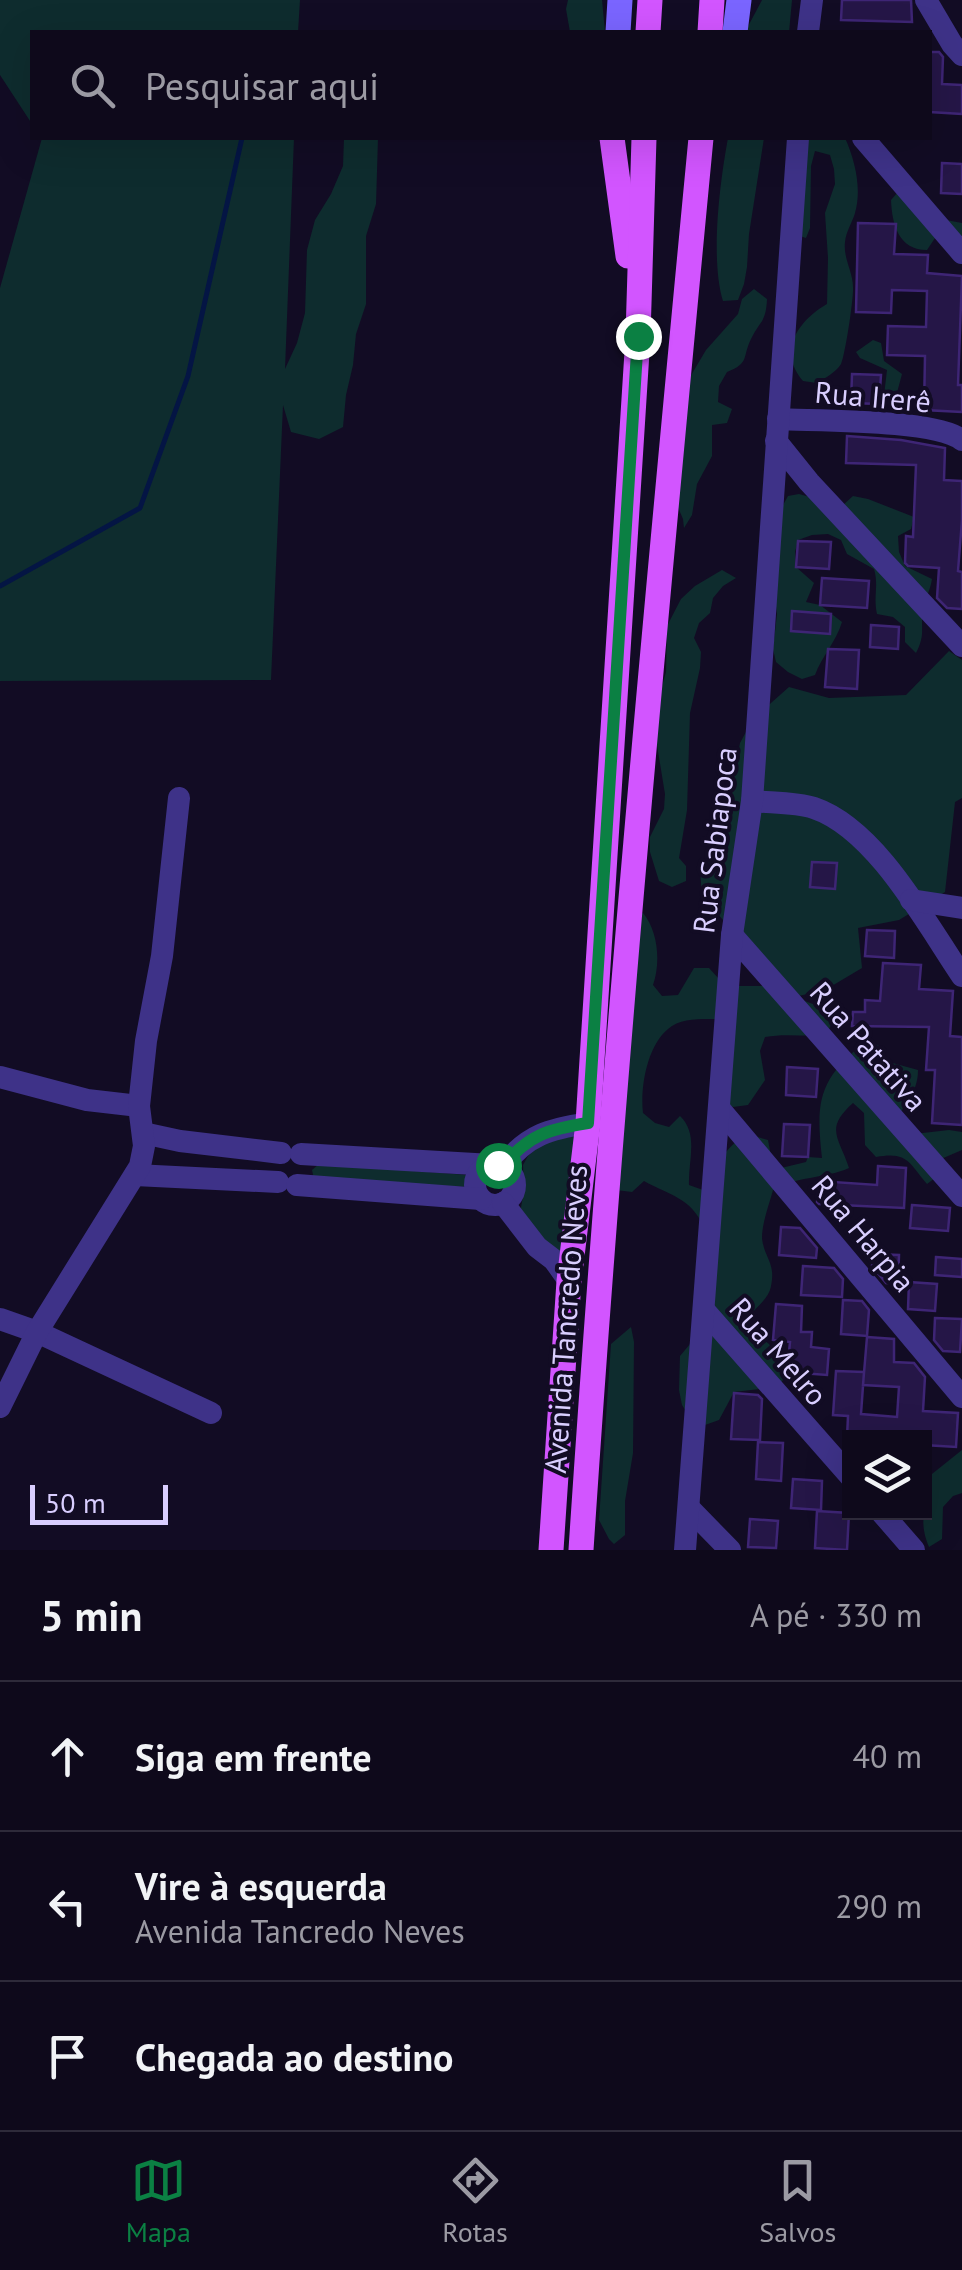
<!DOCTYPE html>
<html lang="pt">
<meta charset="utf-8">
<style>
body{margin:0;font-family:"PT Sans",sans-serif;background:#171224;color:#f1f3f6}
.controls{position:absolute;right:30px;bottom:30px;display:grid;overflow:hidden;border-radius:0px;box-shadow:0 10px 40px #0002}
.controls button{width:90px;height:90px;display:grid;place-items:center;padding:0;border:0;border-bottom:2px solid #2e2a3a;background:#0e091b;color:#f1f3f6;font:50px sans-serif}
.scale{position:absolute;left:30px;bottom:25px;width:138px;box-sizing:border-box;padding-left:10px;border:5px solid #d9ceff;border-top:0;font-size:28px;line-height:35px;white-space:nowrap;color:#d9ceff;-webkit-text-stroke:8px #120c24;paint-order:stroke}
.stop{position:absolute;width:30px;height:30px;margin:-22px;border:8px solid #0b8043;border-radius:50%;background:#fff}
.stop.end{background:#0b8043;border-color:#fff;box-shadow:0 2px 10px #0008}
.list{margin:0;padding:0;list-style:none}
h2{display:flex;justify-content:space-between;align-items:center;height:130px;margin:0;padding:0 40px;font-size:42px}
h2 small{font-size:32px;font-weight:400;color:#9b9aa3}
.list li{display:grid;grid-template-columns:65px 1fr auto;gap:30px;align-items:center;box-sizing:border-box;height:150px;padding:0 40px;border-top:2px solid #2e2a3a}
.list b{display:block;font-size:38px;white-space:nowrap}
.list p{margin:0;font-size:32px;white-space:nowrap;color:#9b9aa3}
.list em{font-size:32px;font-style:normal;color:#9b9aa3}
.icon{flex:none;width:55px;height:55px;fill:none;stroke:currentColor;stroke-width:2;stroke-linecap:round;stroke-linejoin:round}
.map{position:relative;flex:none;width:962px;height:1550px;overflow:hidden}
.search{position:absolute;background:#0e091b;box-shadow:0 10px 40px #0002;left:30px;right:30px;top:30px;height:110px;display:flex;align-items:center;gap:25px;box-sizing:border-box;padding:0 35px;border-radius:0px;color:#9b9aa3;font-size:38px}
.sheet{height:580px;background:#0e091b}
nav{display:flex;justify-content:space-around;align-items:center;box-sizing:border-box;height:140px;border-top:2px solid #2e2a3a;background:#0e091b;font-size:28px;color:#9b9aa3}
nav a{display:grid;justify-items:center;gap:5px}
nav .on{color:#0b8043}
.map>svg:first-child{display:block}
</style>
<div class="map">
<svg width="962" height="1550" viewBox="0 0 962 1550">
<rect width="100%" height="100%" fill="#120c24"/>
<g fill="#0e2c2e">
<polygon points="0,0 300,0 298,32 32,32 32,124 0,75"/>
<polygon points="568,0 602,0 605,32 570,32 566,9"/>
<polygon points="762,0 792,0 789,32 745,32"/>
<polygon points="42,138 294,138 285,369 297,343 305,313 307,250 315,220 331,194 343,166 344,138 378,138 376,204 366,236 366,304 356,334 353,365 346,395 343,427 319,439 291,432 283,405 271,680 0,681 0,288"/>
<path d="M728,138H764L749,234L747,267L744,284L738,300L723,301C710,259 720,181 728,138Z"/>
<path d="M810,138H845C855,160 862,189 855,213C852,223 846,231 845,242C843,258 853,272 853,287C854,297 845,356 841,364C836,372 825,378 817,383L803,381C777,351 798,321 827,304L828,258L825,213L835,184L834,169L830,155L815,151L811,166L810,228L806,238L800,236L807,140Z"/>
<path d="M898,192L946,220L962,223V241L935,238L927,250C899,250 892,225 891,200Z"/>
<path d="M754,289L767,299C766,323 760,320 751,339C742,357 750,363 727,372L719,386L718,402L732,409L727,423L712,425V456L697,484L692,515L684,528L683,519L677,505L690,377L706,350L738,314L742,299Z"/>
<polygon points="873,340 881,343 884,361 902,374 895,400 889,406 883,404 887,370 860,358 856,352"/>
<path d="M799,494L842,506L853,496L868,499L914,517L911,529L898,536L899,552L905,566L932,579C930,592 924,600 923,611C920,630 926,633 916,653L905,642V627L893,617L877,614C873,596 879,586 874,569L847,554L841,540L828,534L812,535L798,540L795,552L796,567L814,583L806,602L820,605L842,622C836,642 822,656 815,675L802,679L788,672L776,662L773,649L777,614L775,599L782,507L788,496Z"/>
<polygon points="722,570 736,578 723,586 713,598 710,613 699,623 694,638 701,652 700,668 690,713 687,810 679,858 686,866 686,881 672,887 659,881 650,852 650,837 664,809 665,794 655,733 657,704 666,672 667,626 681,599 695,586"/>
<polygon points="949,651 962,660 962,798 955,802 945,892 899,920 858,928 862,968 825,990 794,997 702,897 700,869 726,820 740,743 753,719 789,687 829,698 906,695"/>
<path d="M643,913C658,931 661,962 653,985L662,996L678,995L694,968H709L719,979L733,986H763L824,1008L833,1021L826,1035C805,1037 785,1033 765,1037L760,1051L765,1080L748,1105L733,1107L720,1099L715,1019C700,1019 680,1018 668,1029C647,1046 640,1088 643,1113L655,1123L669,1127L680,1116C699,1134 688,1161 689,1185L703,1190C714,1172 728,1137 752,1136C757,1136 763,1139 768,1140L771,1156L777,1169L806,1162L808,1157L822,1158C815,1098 820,1077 869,1039L882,1048L889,1062L918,1070C918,1095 903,1101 897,1123L905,1135L949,1130L962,1132V1150L941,1159L939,1175L927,1184C909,1163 908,1151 876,1157L865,1145L864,1113L853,1103C824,1129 839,1137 849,1168C824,1179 796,1176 773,1190C769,1205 762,1223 762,1238C764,1258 776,1262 771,1286C768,1303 749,1309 746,1326L769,1344L787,1374L778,1387L734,1392L719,1420L705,1425L691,1419L682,1405L679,1390L680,1356L690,1344L704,1227C690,1197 671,1196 644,1181L632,1192L616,1190L629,919Z"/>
<polygon points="577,1134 568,1257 557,1254 520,1213 524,1191 523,1165 528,1156 544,1142"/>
<polygon points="319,1164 468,1175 470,1183 468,1187 314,1179 312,1170"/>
<polygon points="631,1327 634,1342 633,1453 625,1501 625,1535 614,1544 609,1539 599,1520 611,1344"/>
<path d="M962,1450V1493L953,1496L943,1507L942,1539L929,1547C916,1516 929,1504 932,1474Z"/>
</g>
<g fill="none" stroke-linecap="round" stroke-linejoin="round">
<polyline stroke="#041544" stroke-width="5" points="0,586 140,508 188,376 242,138"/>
</g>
<g fill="#251647" stroke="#3e2575" stroke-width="2.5">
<polygon points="842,0 911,0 912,22 841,20"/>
<polygon points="930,52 939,52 943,57 942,84 962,85 962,114 930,112"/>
<polygon points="942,163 962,164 962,194 941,193"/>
<polygon points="858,223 896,224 894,254 928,255 927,273 962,276 958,385 962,385 962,412 924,410 925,356 887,355 888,326 926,327 927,291 892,290 891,313 856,312"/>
<polygon points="852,374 881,375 879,404 851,403"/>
<polygon points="847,436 901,440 945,448 944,480 962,481 962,520 958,571 962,572 962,609 947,608 937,598 939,568 908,566 905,563 906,536 913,537 916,465 846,463"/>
<polygon points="798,541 831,542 829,569 796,567"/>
<polygon points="822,578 869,581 867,608 820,605"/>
<polygon points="792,611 831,614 830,634 791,631"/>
<polygon points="871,625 899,627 898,649 870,647"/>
<polygon points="828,649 859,650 857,689 825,687"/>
<polygon points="812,862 837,863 835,889 810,887"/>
<polygon points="867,930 895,931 894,958 865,956"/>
<polygon points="883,963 921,965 919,989 953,991 950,1036 962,1037 962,1125 932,1123 935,1070 926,1070 929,1027 852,1026 853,1012 865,1012 865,1000 880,1001"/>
<polygon points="787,1067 818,1069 816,1097 786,1095"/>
<polygon points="784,1124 810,1125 808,1157 782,1156"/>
<polygon points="878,1166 906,1168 904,1208 819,1204 817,1202 819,1181 877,1185"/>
<polygon points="912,1205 950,1208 948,1231 910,1228"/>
<polygon points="781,1227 800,1228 817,1248 816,1258 779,1255"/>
<polygon points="873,1254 899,1255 898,1284 886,1283 872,1266"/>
<polygon points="936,1257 962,1259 962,1277 935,1275"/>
<polygon points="803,1266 834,1268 843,1279 842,1297 801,1295"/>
<polygon points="909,1282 937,1284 935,1311 908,1309"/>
<polygon points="843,1300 862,1301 869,1310 867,1336 841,1334"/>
<polygon points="776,1304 802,1306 801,1332 812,1332 811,1347 829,1349 827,1375 787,1372 790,1342 773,1340"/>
<polygon points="935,1318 962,1319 960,1352 943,1351 934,1340"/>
<polygon points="867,1337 894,1339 894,1362 914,1363 925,1377 923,1411 958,1413 956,1447 924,1445 924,1438 847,1438 848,1416 833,1415 836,1371 864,1372 861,1414 897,1417 899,1387 863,1385"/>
<polygon points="734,1393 758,1395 762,1399 760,1440 731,1439"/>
<polygon points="758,1442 783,1443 781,1481 756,1479"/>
<polygon points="793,1479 822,1481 821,1510 791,1508"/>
<polygon points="817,1511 849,1513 847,1550 815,1548"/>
<polygon points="750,1519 778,1521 776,1548 748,1547"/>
</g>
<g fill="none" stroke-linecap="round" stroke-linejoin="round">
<g stroke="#3e3288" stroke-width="22">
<polyline points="926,0 952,44 962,55"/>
<polyline points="808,32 812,0"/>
<polyline points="863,138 962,253"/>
<path d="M778,419C817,421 935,419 962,440"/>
<polyline points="776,441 809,482 962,646"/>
<path d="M752,801C771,803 796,802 814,808C876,829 926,923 962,976"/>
<polyline points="911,900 962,908"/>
<polyline points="732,935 962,1196"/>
<polyline points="0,1077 87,1100 139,1106"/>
<polyline points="719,1108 962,1397"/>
<polyline points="143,1133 180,1141 281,1153"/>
<polyline points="301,1154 492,1165"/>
<circle cx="495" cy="1185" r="20"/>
<path d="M503,1166C528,1134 550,1129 588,1123"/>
<polyline points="135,1175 278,1182"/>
<polyline points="297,1185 481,1199"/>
<polyline points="503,1203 537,1247 554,1260 569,1281"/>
<polyline points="704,1310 850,1476"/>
<polyline points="0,1319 37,1332 211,1413"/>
<polyline points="0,1407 37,1332 140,1166 144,1146 139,1106 146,1041 162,956 179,798"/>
<polyline points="689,1508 730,1550"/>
<polyline points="881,1512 914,1550"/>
<polyline points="685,1550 732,935 752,801 798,138"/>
</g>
<g stroke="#7a65ff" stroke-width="25">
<polyline points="618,32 620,0"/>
<polyline points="735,32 739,0"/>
</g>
<g stroke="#d255ff" stroke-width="25">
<polyline points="648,32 650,0"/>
<polyline points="710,32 712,0"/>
<polyline points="612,138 628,256"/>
<polyline points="551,1550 569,1281 588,1123 638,336 644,138"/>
<path d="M581,1550C612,1078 656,608 701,138"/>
</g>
</g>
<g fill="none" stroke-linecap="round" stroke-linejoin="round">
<path stroke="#0b8043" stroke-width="12" d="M498,1165L503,1166C529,1134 550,1129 588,1123L638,336"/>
</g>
<g text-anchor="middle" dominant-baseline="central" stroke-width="8" stroke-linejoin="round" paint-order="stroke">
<g font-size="30" fill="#d9ceff" stroke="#120c24">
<text transform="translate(873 396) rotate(5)">Rua Irerê</text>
<text transform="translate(714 840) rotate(-83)">Rua Sabiapoca</text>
<text transform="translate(869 1046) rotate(49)">Rua Patativa</text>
<text transform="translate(864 1233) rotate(50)">Rua Harpia</text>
<text transform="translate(565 1319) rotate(-86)">Avenida Tancredo Neves</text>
<text transform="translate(779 1351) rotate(49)">Rua Melro</text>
</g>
</g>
</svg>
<div class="controls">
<button><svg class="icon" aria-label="layers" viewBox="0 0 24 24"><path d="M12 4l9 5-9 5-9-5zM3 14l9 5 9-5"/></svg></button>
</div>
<div class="scale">50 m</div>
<div class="stop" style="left:498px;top:1165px"></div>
<div class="stop end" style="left:638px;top:336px"></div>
<div class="search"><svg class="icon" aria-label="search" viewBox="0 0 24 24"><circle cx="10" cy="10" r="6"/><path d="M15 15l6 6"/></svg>Pesquisar aqui</div>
</div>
<section class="sheet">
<h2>5 min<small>A pé · 330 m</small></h2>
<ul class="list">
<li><svg class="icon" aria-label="ahead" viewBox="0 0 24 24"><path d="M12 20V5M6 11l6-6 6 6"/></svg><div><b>Siga em frente</b></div><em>40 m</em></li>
<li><svg class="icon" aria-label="left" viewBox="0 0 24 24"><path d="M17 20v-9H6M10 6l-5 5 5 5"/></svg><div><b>Vire à esquerda</b><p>Avenida Tancredo Neves</p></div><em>290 m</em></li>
<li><svg class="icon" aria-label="arrive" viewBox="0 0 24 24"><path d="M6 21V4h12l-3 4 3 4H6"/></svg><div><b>Chegada ao destino</b></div></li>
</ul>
</section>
<nav>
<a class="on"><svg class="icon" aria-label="map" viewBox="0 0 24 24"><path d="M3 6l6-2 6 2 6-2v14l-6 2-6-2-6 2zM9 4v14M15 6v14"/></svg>Mapa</a>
<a><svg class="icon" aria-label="directions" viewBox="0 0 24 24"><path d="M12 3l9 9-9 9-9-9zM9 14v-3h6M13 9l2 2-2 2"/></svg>Rotas</a>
<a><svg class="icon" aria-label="saved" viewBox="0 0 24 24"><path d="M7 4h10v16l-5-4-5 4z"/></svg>Salvos</a>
</nav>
